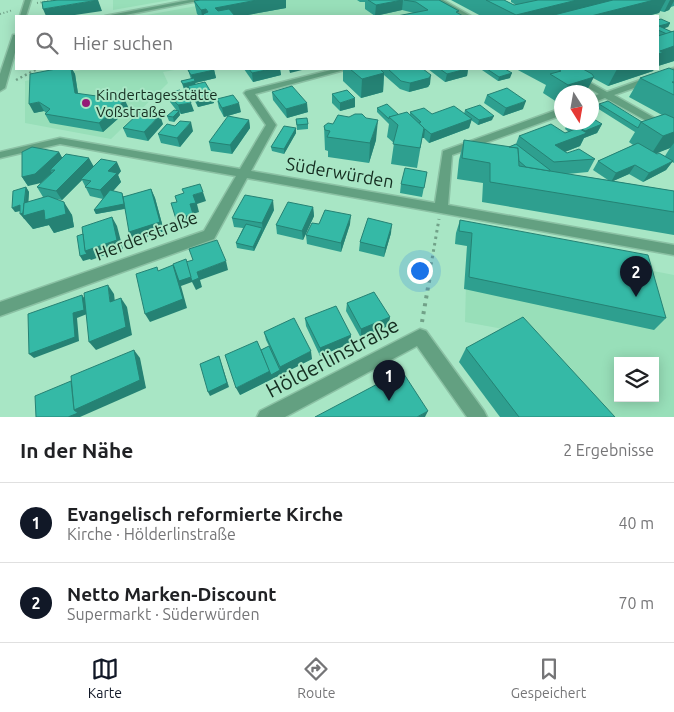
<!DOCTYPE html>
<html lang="de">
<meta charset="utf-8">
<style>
body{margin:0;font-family:Ubuntu,sans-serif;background:#f2f2f2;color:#202124}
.controls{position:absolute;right:15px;bottom:15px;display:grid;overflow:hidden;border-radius:0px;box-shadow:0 2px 12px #0003}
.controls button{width:45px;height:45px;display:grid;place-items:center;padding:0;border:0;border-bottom:1px solid #e0e0e0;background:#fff;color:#202124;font:25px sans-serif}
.compass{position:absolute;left:554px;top:85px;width:45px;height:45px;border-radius:50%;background:#fff;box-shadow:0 2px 12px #0003;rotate:169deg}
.you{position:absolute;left:419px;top:270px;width:18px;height:18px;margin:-12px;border:4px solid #fff;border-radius:50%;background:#1a73e8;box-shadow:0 0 0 8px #1a73e833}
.badge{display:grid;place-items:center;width:32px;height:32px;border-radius:50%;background:#111827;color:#fff;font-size:16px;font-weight:700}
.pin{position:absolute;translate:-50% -41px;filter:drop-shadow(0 1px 2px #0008)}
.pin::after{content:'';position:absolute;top:26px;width:18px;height:15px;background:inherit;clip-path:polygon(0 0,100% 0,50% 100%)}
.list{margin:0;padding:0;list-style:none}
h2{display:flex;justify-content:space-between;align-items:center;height:65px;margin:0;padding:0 20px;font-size:21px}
h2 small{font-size:16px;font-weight:400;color:#757577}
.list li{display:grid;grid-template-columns:32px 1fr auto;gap:15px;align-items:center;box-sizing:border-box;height:80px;padding:0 20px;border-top:1px solid #e0e0e0}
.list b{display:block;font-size:19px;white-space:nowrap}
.list p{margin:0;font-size:16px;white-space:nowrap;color:#757577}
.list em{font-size:16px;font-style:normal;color:#757577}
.icon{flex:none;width:28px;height:28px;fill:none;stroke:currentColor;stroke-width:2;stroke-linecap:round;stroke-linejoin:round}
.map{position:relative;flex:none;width:674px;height:417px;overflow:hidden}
.search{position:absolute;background:#fff;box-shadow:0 2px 12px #0003;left:15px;right:15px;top:15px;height:55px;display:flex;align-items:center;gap:12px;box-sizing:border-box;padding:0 18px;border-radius:0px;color:#757577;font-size:19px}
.sheet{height:225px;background:#fff}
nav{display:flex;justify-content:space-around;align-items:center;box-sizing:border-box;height:70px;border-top:1px solid #e0e0e0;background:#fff;font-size:14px;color:#757577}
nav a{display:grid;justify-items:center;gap:2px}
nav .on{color:#111827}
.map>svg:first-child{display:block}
</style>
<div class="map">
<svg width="674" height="417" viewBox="0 0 674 417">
<rect width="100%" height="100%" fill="#a8e6c5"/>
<g fill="#98dfb9" fill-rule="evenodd">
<polygon points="113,0 170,0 113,10"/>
<polygon points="230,0 421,0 448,16 141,16"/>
<polygon points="86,69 180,69 163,72 168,83 111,139 25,123 25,81"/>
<path d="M456,233L674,275V417H590L514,331L465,322L467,246L455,244ZM618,361H655V398H618Z"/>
</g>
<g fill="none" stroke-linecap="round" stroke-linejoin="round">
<defs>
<g id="minor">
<polygon points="25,0 31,0 26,16 20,16"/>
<polygon points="189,0 203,0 120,16 105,16"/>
<polygon points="435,0 443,0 471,16 462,16"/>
<polygon points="13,35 16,35 16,49 5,88 0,91 0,74"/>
<polygon points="674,68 674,74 614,95 674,129 674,136 605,98 592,103 592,97 599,94 556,69 566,69 607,92"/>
<polygon points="335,69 348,69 255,94 276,125 251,171 435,203 443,151 562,108 562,115 452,155 448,205 674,245 674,255 247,178 214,239 0,316 0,302 204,231 236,176 60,144 0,158 0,152 60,138 240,169 266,125 244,93 246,91"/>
<polygon points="420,329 426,331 484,411 487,417 467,417 417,346 285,417 257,417 260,411"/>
</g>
</defs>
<use href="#minor" stroke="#8bc1a4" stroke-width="3"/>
<g stroke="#71a188" stroke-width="2" stroke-dasharray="1 2.5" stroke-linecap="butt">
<polyline points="37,3 55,0"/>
<polyline points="0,14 13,10"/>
</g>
<polyline stroke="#71a188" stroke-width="2.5" stroke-dasharray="2 3" stroke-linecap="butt" points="16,80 37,69"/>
<polyline stroke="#71a188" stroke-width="3" stroke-dasharray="2.5 4" stroke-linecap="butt" points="430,271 439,219"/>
<polyline stroke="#71a188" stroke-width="4" stroke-dasharray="3 5" stroke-linecap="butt" points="422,322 431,270"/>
<use href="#minor" fill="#63a081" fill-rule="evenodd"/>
</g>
<g fill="#2e9f8f" fill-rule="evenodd">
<polygon points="200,0 286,0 286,8 242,16 199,16 197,14 194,1"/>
<polygon points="357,0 439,0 459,11 414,13 402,10 375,16 365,9 365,2 360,2"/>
<polygon points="451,0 504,0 514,5 516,5 511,2 511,0 674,0 674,6 671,7 669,10 664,12 660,11 659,13 647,16 481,16"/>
<polygon points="658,20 670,23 668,27 663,28 672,32 674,31 674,61 658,66 660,36 658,35"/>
<polygon points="56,69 72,69 75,74 78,93 129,109 103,132 50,123 45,114 46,113 44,111 34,113"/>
<polygon points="192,69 214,69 216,78 195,83 196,84 212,94 214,103 198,107 191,94 189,88 184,89 181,81 191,79 188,70"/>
<polygon points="244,69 280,69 281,75 253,82"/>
<polygon points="343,69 380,69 381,70 381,69 423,69 430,84 428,87 409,92 400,89 384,75 383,92 361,98 343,81"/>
<polygon points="428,69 468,69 467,76 445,82"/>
<polygon points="482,69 507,69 506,70 510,78 498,81 482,70"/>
<polygon points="516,69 654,69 653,71 608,86 593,78 586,92 562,92 562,104 560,104 543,93 546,85"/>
<path d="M674,70V163L672,162L666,170L643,182L629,174L613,181L674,191V235L482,202L483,183L457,179L459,160L464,140L509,147L516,144L519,136L565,133L569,132L565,129L568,122H592L602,124L597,133L584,138L580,146L565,152L567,153L595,159L588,172L567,174L608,180L593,170L598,161L633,145L629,142L635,132L597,108L599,104L642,122L662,115L629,97L640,78ZM670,148L665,156L656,154L659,152Z"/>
<polygon points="272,92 308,112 287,118 273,100"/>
<polygon points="167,93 194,111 181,114 179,112 180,115 174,122 169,121 167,116 177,111 170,102"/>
<polygon points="332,94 355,107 340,111 332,103"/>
<polygon points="487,95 523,109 503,116 484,103"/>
<polygon points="217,99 241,112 224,117 219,108"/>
<polygon points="377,108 399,115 410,115 410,112 432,114 464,114 465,110 492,120 478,125 471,120 469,128 429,143 424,138 422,138 417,168 391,164 394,143 387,137 389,124 377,112"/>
<polygon points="296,119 308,124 308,129 297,130"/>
<polygon points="249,120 250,128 232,154 211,151 209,142"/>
<polygon points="163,124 148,141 127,137 123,128"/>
<polygon points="324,126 376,140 369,163 328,157 328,151 325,150"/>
<polygon points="296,128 296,133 284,154 272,151 271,147"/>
<polygon points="193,131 180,147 161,143 158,134"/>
<polygon points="59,152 62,158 94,166 121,171 118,175 121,182 113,191 124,197 151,189 155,198 164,231 134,241 125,209 96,214 94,210 103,199 90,196 82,180 62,200 55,199 72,215 74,227 54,233 49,225 33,229 25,219 24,219 20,211 15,212 26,187 29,192 28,202 46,197 43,197 37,187 52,173 28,186 22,177"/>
<polygon points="427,172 422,197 400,193 401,184"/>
<polygon points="313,207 314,216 303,240 277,234 276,225"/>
<polygon points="274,210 254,251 237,248 236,243 243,228 234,227 232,218"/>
<polygon points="460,220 666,318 654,330 464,289 467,246 455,244 456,233"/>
<polygon points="319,224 350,224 341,252 307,244 306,235"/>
<polygon points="391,233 384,257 359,251 360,242"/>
<polygon points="347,303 390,317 388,326 361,338 346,311"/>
<polygon points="305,318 351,335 351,343 320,356 306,326"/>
<polygon points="264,332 312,359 240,395 261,350 269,346 266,340"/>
<polygon points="466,348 615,417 500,417 459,362"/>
</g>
<g fill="#258274">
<polygon points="98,0 102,11 68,16 46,16 43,9"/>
<polygon points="257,0 286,0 286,8 242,16 217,16 215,8"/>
<polygon points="403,0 402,10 375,16 376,5"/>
<polygon points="577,0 634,0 550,16 515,16 516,15"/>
<polygon points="654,0 666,0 659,13 647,16 591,16"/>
<polygon points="670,0 674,0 674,1 669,10 664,12"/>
<polygon points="206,9 208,16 203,14 203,16 202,16 201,10"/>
<polygon points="670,23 668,27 658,30 659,26"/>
<polygon points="674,46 674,61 658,66 658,54 660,51"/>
<polygon points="71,69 72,69 75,74 79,101 75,93"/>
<polygon points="271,69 280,69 281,75 253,82 252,73"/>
<polygon points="289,69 306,69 290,73"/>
<polygon points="466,69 468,69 467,76 445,82 447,74"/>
<polygon points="617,69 654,69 653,71 608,86"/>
<polygon points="214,70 216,78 195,83 196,86 184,89 183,84 193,82 191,75"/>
<polygon points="384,73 383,92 361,98 362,79"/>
<polygon points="512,73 510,78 498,81 499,77"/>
<polygon points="431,75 430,84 428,87 409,92 410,83"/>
<polygon points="594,77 586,92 565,92 568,85"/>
<polygon points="212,94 214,103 198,107 195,99"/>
<polygon points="355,98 355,107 340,111 340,103"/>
<polygon points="125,100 129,109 103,132 99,123"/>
<polygon points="526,101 523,109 503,116 506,108"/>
<polygon points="39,102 44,111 34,113 29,104"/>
<polygon points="191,103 194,111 181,114 178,105"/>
<polygon points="239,103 241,112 224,117 222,108"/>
<polygon points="307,103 308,112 287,118 286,109"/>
<polygon points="179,111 180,115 174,122 173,117"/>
<polygon points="160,115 163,124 148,141 144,132"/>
<polygon points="494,116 492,120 478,125 479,120"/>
<polygon points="472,119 469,128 429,143 431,134"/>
<polygon points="249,120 250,128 232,154 230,145"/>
<polygon points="378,120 376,140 369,163 370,143"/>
<polygon points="191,122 193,131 180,147 177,138"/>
<polygon points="602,124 597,133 584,138 580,146 549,158 555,145 583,134 585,131"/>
<polygon points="296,128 296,133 284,154 284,149"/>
<polygon points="425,129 424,138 422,138 417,168 422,139 421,131"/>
<polygon points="674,132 674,143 670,148 650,156 663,136"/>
<polygon points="59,152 64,161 50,170 52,173 41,183 28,186 22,177"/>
<polygon points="89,158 94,167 81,179 82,180 62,200 56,191"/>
<polygon points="673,161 666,170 643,182 649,173"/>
<polygon points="117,162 121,171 118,175 121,182 105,200 100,190 108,171"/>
<polygon points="635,165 629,174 611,182 616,173"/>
<polygon points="26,187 29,192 28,208 25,204"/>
<polygon points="151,189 155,198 164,231 134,241 129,232"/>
<polygon points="203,192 206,201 197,204 199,212 193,214 197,223 180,228 176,219 190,204 193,195"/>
<polygon points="122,193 128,208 96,214 94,210"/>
<polygon points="273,200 274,210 263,232 262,223"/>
<polygon points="64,202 72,215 74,227 54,233 49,225 33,229 20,214"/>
<polygon points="20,205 24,210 15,212 12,208"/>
<polygon points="313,207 314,216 303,240 302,231"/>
<polygon points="351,215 350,224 341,252 341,243"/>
<polygon points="112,217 117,226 123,249 91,260 90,259 83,261 80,256 85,251"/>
<polygon points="392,224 391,233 384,257 385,248"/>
<polygon points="262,228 263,232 254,251 253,247"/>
<polygon points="226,261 228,270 200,280 202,287 196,290 192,282 181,286 187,308 150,322 145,314 173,265 188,264 197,272"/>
<polygon points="108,285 114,294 116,311 110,302"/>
<polygon points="82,295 85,299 87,314 77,318 79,341 34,358 29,354 73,313"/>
<polygon points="121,298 127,307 132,335 96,350 89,342"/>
<polygon points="390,317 388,326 361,338 361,329"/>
<polygon points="351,335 351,343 320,356 320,348"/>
<polygon points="134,350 140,358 146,388 80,417 68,417 74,410"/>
<polygon points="311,351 312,359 240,395 236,388 270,371 280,370 280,367"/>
<polygon points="219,356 229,387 210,396 208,392"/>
<polygon points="428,411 425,417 417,417"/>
</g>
<g fill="#35b9a6" stroke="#258274">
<polygon points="58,0 98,0 43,9 42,2"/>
<polygon points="200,0 257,0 215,8 218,11 229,9 235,16 205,16 203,14 208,12 206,9 201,10 194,1"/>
<polygon points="368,0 402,0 376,5"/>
<polygon points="404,0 439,0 459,11 456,12 463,16 397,16 428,10 416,2"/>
<polygon points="486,0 504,0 514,5 538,0 577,0 516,15"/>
<polygon points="613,0 654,0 591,16 550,16"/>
<polygon points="661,19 670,23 659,26 672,32 667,34 658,30 658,20"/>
<polygon points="674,31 674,46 660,51 664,52 658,54 658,36"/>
<polygon points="669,68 674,70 674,82 672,82 674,83 674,95 640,78"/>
<polygon points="56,69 71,69 75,93 125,100 99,123 45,114 50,109 39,102 29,104 30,74"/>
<polygon points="194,69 214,69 214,70 191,75 188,70"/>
<polygon points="249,69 271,69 252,73"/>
<polygon points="350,69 380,69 384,73 362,79"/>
<polygon points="388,69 423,69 431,75 429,78 410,83 401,81"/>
<polygon points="440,69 466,69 447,74"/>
<polygon points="487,69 505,69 512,73 499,77"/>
<polygon points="557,69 583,69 592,74 594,77 568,85 550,74 561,71"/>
<polygon points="194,78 195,81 183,84 181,81"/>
<polygon points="205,82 212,94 195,99 188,86"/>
<polygon points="292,86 307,103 286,109 272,92"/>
<polygon points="507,88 526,101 506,108 487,95"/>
<polygon points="180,90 183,94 187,93 191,103 178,105 167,93"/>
<polygon points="347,90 355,98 340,103 332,94"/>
<polygon points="233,95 239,103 222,108 217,99"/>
<polygon points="608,101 642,122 641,122 638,128 599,104"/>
<polygon points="387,104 399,115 389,117 389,119 377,108"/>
<polygon points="480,105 494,116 479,120 465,110"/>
<polygon points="454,106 472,119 431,134 425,129 424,130 424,128 419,123 421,122 410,112 424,108 432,114"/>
<polygon points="174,110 179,111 173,117 167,116"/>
<polygon points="140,112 160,115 144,132 123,128"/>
<polygon points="407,112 424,128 420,148 393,144 398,125 389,117"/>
<polygon points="355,114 362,114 366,118 378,120 370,143 327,137 330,131 325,130 324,126 328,123 333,124 338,115 349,117"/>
<polygon points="665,114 674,118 674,132 663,136 641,122"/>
<polygon points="228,116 249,120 230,145 209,142"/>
<polygon points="307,118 308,124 297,125 296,119"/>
<polygon points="592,118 602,124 585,131 572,122 592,122"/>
<polygon points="180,121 191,122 177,138 158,134 167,124 175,126"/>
<polygon points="551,124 565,133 578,128 587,133 555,145 567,153 579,149 595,159 554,162 519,136"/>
<polygon points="284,126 296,128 284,149 271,147"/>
<polygon points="464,140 518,148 519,166 674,191 674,212 490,182 490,163 462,158"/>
<polygon points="638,143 657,154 659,153 673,161 649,173 635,165 616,173 598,161"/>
<polygon points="516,144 550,170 550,171 526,167 519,161 518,148 509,147"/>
<polygon points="32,147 59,152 35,174 22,177 22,152"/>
<polygon points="66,154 89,158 56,191 37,187 55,170 50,170"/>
<polygon points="101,159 117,162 108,171 117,173 100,190 85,187 91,181 81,179"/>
<polygon points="405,168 427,172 424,188 401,184"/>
<polygon points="200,184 203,192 193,195 196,203 190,204 193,214 176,219 171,203 177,202 175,196 184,193 182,189"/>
<polygon points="26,187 23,213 20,214 20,205 12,208 13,191"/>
<polygon points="151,189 160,222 129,232 123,197"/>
<polygon points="110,190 122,193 124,204 94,210"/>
<polygon points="245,195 273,200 262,223 232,218"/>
<polygon points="48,196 64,202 66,214 45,220 44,210 23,216 24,203"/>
<polygon points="288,202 313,207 302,231 276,225"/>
<polygon points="325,210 351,215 341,243 306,235 312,223 319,224"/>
<polygon points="112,217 117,240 85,251 82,227"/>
<polygon points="368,218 392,224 385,248 360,242"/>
<polygon points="460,220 648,255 666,318 469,277 472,233 459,231"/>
<polygon points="246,224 262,228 253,247 236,243"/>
<polygon points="83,234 85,251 87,254 80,256 77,236"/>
<polygon points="217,240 226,261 197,272 199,278 192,281 186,262 193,260 189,249"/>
<polygon points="186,259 191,277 179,281 173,264"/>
<polygon points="173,265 183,299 145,314 136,274 157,267 158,271"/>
<polygon points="108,285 110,302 121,298 126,327 89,342 84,293"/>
<polygon points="374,292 390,317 361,329 347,303"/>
<polygon points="82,295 84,310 73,313 75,337 29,354 28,314"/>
<polygon points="336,306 351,335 320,348 305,318"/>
<polygon points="523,317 615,417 519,417 466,348"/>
<polygon points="294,318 311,351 280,367 264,332"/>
<polygon points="257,341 270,371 236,388 225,355"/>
<polygon points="269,346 280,370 271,375 261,350"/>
<polygon points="134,350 140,380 74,410 71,376"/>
<polygon points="219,356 227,383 208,392 200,364"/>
<polygon points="402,371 428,411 417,417 315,417"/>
<polygon points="71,381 74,410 78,413 68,417 36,417 35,396"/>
</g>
<circle fill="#951b76" stroke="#a8e6c5" stroke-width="2" cx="86" cy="103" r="5"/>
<g text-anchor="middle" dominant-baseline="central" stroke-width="4" stroke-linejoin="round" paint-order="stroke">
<g font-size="15" fill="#152e21" stroke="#a8e6c5" text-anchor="start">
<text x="96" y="94">Kindertagesstätte<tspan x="96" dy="17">Voßstraße</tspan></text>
</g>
<g font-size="18" fill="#152e21" stroke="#a8e6c5">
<text transform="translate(340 172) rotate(10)">Süderwürden</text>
<text transform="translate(146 235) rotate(-21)">Herderstraße</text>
</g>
<g font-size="21" fill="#152e21" stroke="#a8e6c5">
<text transform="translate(332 357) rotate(-28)">Hölderlinstraße</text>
</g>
</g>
</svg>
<div class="controls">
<button><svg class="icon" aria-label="layers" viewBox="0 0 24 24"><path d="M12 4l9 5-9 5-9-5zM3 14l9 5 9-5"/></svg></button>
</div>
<svg class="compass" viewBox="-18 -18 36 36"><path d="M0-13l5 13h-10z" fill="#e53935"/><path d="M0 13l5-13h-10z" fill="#757577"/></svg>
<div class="you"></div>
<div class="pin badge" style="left:389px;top:401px">1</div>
<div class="pin badge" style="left:636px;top:297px">2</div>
<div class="search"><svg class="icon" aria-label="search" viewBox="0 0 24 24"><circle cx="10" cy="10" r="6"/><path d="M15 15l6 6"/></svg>Hier suchen</div>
</div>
<section class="sheet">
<h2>In der Nähe<small>2 Ergebnisse</small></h2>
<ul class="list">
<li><span class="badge">1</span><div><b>Evangelisch reformierte Kirche</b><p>Kirche · Hölderlinstraße</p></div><em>40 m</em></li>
<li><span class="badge">2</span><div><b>Netto Marken-Discount</b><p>Supermarkt · Süderwürden</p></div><em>70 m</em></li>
</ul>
</section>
<nav>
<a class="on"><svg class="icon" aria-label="map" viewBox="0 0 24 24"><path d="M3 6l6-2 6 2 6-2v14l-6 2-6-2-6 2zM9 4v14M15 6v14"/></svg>Karte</a>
<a><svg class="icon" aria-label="directions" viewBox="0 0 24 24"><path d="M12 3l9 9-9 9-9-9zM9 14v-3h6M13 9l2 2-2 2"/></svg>Route</a>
<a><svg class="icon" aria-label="saved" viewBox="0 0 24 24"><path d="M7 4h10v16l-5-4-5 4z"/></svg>Gespeichert</a>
</nav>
